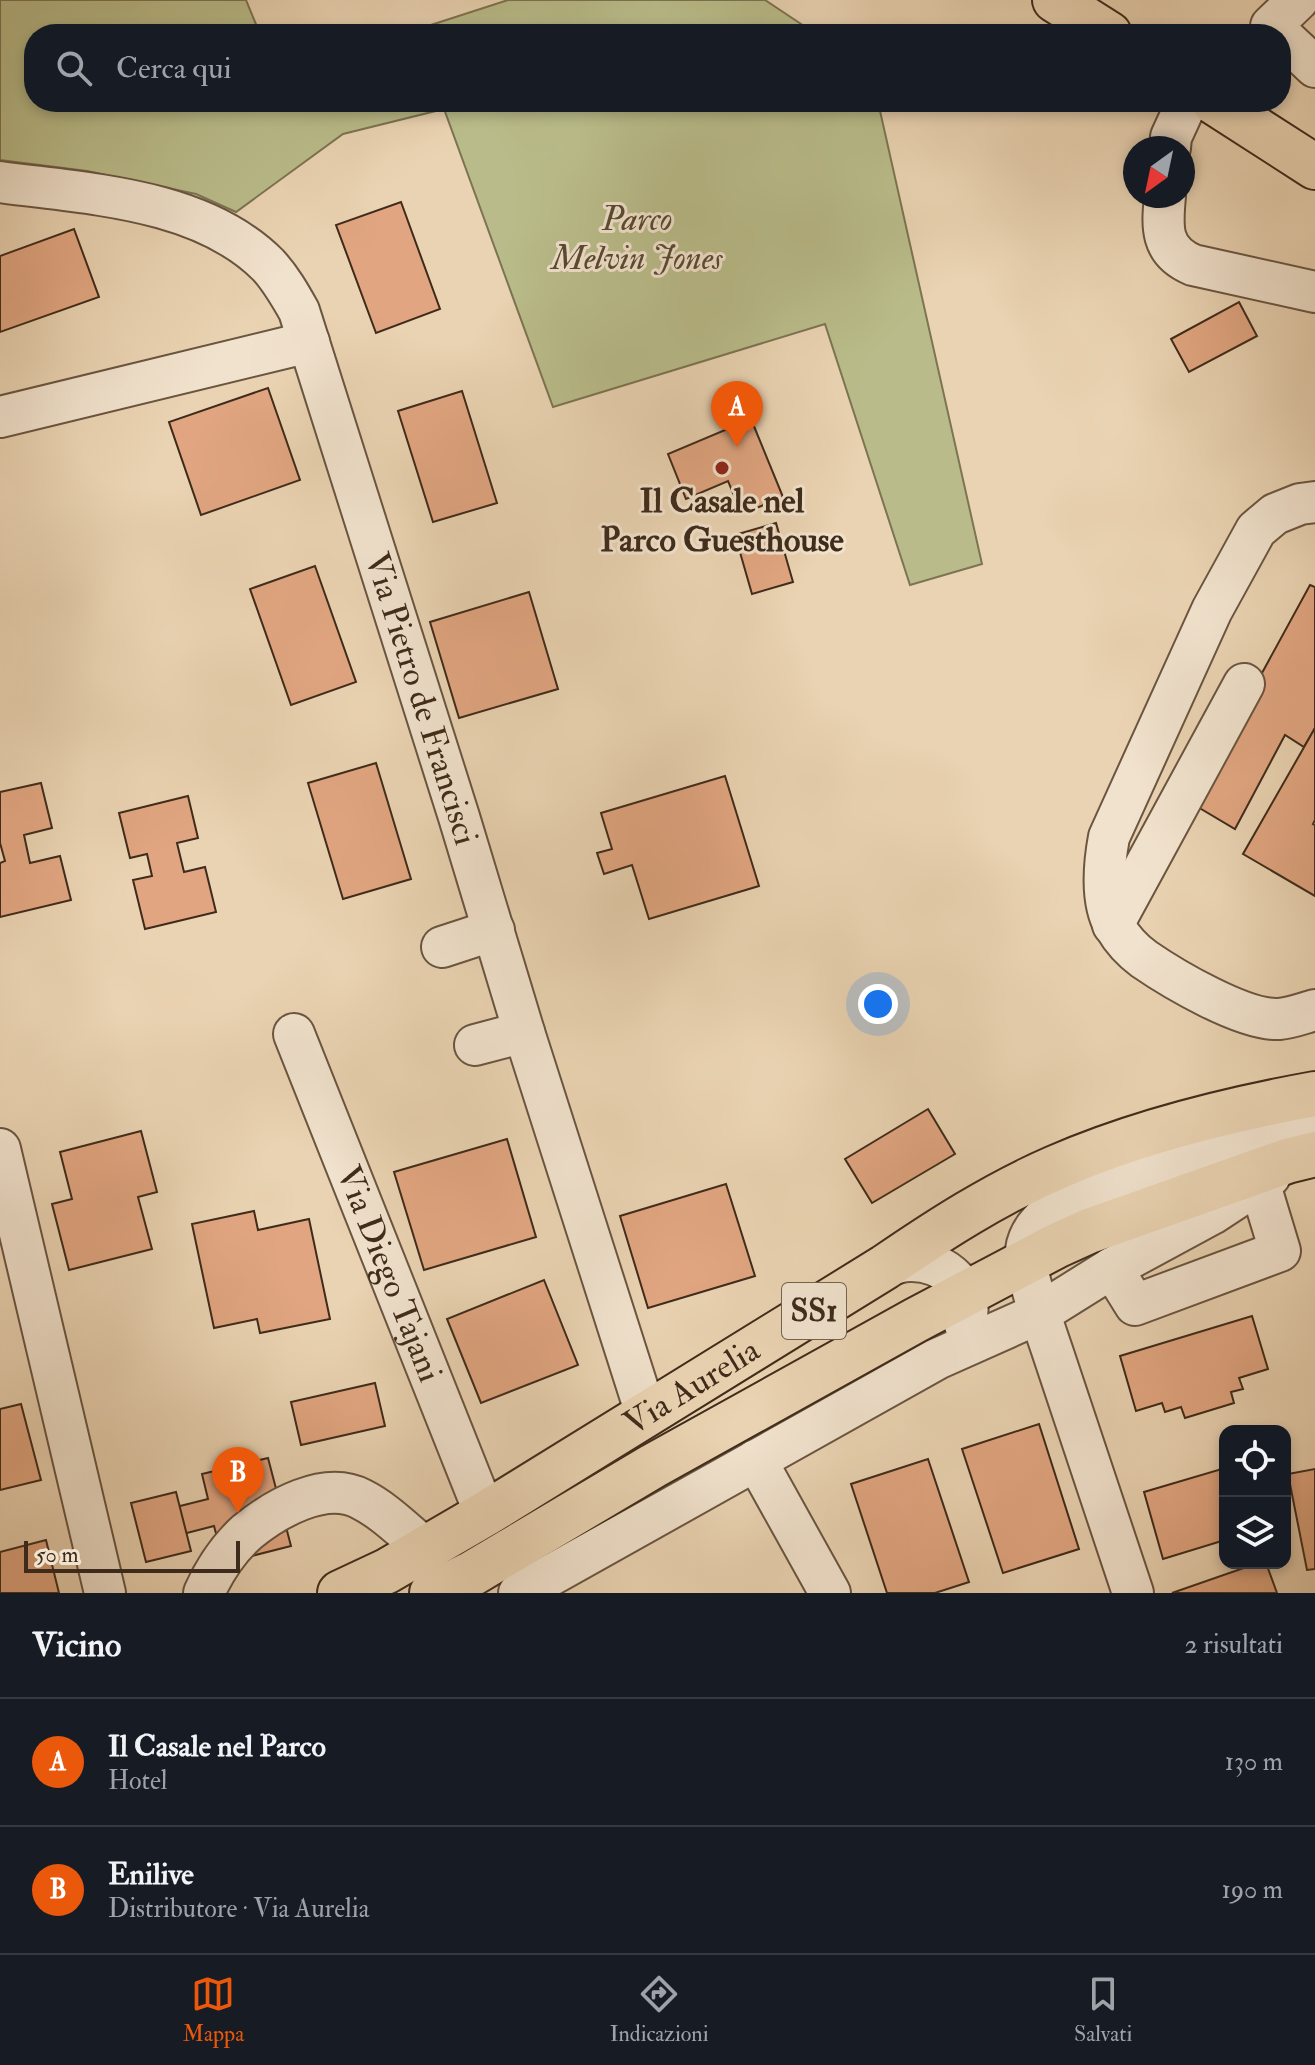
<!DOCTYPE html>
<html lang="it">
<meta charset="utf-8">
<style>
body{margin:0;font-family:"IM FELL Double Pica",serif;background:#20242c;color:#f1f3f6}
.controls{position:absolute;right:24px;bottom:24px;display:grid;overflow:hidden;border-radius:16px;box-shadow:0 4px 12px #0003}
.controls button{width:72px;height:72px;display:grid;place-items:center;padding:0;border:0;border-bottom:2px solid #363941;background:#171b24;color:#f1f3f6;font:40px sans-serif}
.compass{position:absolute;left:1123px;top:136px;width:72px;height:72px;border-radius:50%;background:#171b24;box-shadow:0 4px 12px #0003;rotate:213deg}
.scale{position:absolute;left:24px;bottom:20px;width:216px;box-sizing:border-box;padding-left:8px;border:4px solid #3f2b1b;border-top:0;font-size:22px;line-height:28px;white-space:nowrap;color:#3f2b1b;-webkit-text-stroke:6px #f1e2cd;paint-order:stroke}
.you{position:absolute;left:878px;top:1004px;width:28px;height:28px;margin:-20px;border:6px solid #fff;border-radius:50%;background:#1a73e8;box-shadow:0 0 0 12px #1a73e833}
.badge{display:grid;place-items:center;width:52px;height:52px;border-radius:50%;background:#ea580c;color:#fff;font-size:26px;font-weight:700}
.pin{position:absolute;translate:-50% -66px;filter:drop-shadow(0 2px 4px #0008)}
.pin::after{content:'';position:absolute;top:42px;width:28px;height:24px;background:inherit;clip-path:polygon(0 0,100% 0,50% 100%)}
.list{margin:0;padding:0;list-style:none}
h2{display:flex;justify-content:space-between;align-items:center;height:104px;margin:0;padding:0 32px;font-size:34px}
h2 small{font-size:26px;font-weight:400;color:#9ea1a6}
.list li{display:grid;grid-template-columns:52px 1fr auto;gap:24px;align-items:center;box-sizing:border-box;height:128px;padding:0 32px;border-top:2px solid #363941}
.list b{display:block;font-size:30px;white-space:nowrap}
.list p{margin:0;font-size:26px;white-space:nowrap;color:#9ea1a6}
.list em{font-size:26px;font-style:normal;color:#9ea1a6}
.icon{flex:none;width:44px;height:44px;fill:none;stroke:currentColor;stroke-width:2;stroke-linecap:round;stroke-linejoin:round}
.map{position:relative;flex:none;width:1315px;height:1593px;overflow:hidden}
.search{position:absolute;background:#171b24;box-shadow:0 4px 12px #0003;left:24px;right:24px;top:24px;height:88px;display:flex;align-items:center;gap:20px;box-sizing:border-box;padding:0 28px;border-radius:32px;color:#9ea1a6;font-size:30px}
.sheet{height:360px;background:#171b24}
nav{display:flex;justify-content:space-around;align-items:center;box-sizing:border-box;height:112px;border-top:2px solid #363941;background:#171b24;font-size:22px;color:#9ea1a6}
nav a{display:grid;justify-items:center;gap:4px}
nav .on{color:#ea580c}
.map>svg:first-child{display:block}
</style>
<div class="map">
<svg width="1315" height="1593" viewBox="0 0 1315 1593">
<rect width="100%" height="100%" fill="#ead3b2"/>
<filter id="stains"><feTurbulence type="fractalNoise" baseFrequency=".0025" numOctaves="4"/><feColorMatrix values="0 0 0 0 .2 0 0 0 0 .09 0 0 0 0 .02 0 0 0 .5 -.17"/></filter>
<radialGradient id="worn" r=".72"><stop offset=".6" stop-color="#630" stop-opacity="0"/><stop offset="1" stop-color="#630" stop-opacity=".3"/></radialGradient>
<g fill="#b9bc8a" stroke="#7c7452" stroke-width="2">
<polygon points="0,0 246,0 260,34 34,34 34,102 878,102 982,564 910,585 825,324 553,407 444,109 343,134 236,212 196,194 87,171 0,160"/>
<polygon points="508,0 765,0 816,34 403,34"/>
</g>
<g fill="#e1a681" stroke="#3f2b1b" stroke-width="2">
<polygon points="401,202 440,309 376,333 336,225"/>
<polygon points="74,229 99,297 0,332 0,256"/>
<polygon points="1239,302 1257,336 1189,372 1171,339"/>
<polygon points="268,388 300,480 201,515 169,422"/>
<polygon points="462,391 497,503 433,522 398,411"/>
<polygon points="751,419 783,497 742,514 728,481 686,499 668,454"/>
<polygon points="776,523 793,582 752,594 735,535"/>
<polygon points="315,566 356,682 291,705 250,589"/>
<polygon points="1310,585 1315,587 1315,728 1304,747 1285,735 1235,829 1191,803"/>
<polygon points="529,592 558,689 459,718 430,622"/>
<polygon points="1315,728 1315,820 1313,824 1315,825 1315,896 1243,854"/>
<polygon points="376,763 411,879 343,899 308,783"/>
<polygon points="725,776 759,886 649,919 632,865 604,874 597,853 612,849 601,813"/>
<polygon points="41,783 52,828 24,835 30,863 60,856 71,900 0,917 0,863 5,861 0,843 0,792"/>
<polygon points="188,796 198,838 177,843 184,872 205,867 216,912 145,929 133,880 152,876 147,854 130,858 119,813"/>
<polygon points="928,1109 955,1154 872,1203 845,1159"/>
<polygon points="141,1131 157,1192 138,1197 152,1249 69,1270 52,1204 72,1199 60,1152"/>
<polygon points="507,1139 536,1237 424,1270 394,1172"/>
<polygon points="726,1184 755,1276 648,1308 620,1216"/>
<polygon points="254,1211 258,1230 309,1219 330,1319 260,1333 257,1319 214,1328 192,1224"/>
<polygon points="544,1280 578,1365 481,1403 447,1319"/>
<polygon points="1252,1316 1268,1369 1239,1378 1243,1389 1231,1392 1234,1403 1185,1418 1181,1407 1165,1412 1162,1403 1136,1411 1120,1356"/>
<polygon points="375,1383 385,1426 301,1445 291,1402"/>
<polygon points="21,1404 41,1480 0,1490 0,1409"/>
<polygon points="1039,1424 1079,1549 1003,1573 962,1449"/>
<polygon points="268,1458 291,1546 224,1563 214,1526 179,1535 172,1508 208,1499 202,1474"/>
<polygon points="928,1459 969,1582 935,1593 887,1593 851,1484"/>
<polygon points="1225,1468 1225,1540 1163,1559 1144,1492"/>
<polygon points="1315,1469 1315,1569 1307,1570 1288,1474"/>
<polygon points="176,1492 191,1551 146,1562 131,1503"/>
<polygon points="46,1540 59,1593 0,1593 0,1552"/>
<polygon points="1258,1563 1266,1563 1277,1593 1172,1593"/>
</g>
<g fill="none" stroke-linecap="round" stroke-linejoin="round">
<defs>
<g id="minor">
<polyline points="1271,26 1298,0"/>
<polyline points="1281,35 1315,67"/>
<polyline points="1170,148 1171,137 1187,102"/>
<path id="s1" d="M0,182C88,194 201,198 268,265C281,279 290,295 299,311L459,817L524,1032L646,1414"/>
<path d="M1165,196C1162,227 1160,251 1193,265L1315,292"/>
<polyline points="0,417 309,342"/>
<path d="M1315,502L1300,504L1275,514L1256,530L1212,610L1109,837C1104,864 1100,902 1115,927C1122,939 1133,951 1144,959C1173,979 1244,1021 1279,1019C1291,1018 1304,1013 1315,1010"/>
<polyline points="1113,925 1244,684"/>
<polyline points="442,947 494,930"/>
<path id="s2" d="M294,1034L485,1514"/>
<polyline points="475,1045 524,1032"/>
<polyline points="0,1149 105,1593"/>
<path d="M885,1267C893,1264 901,1261 910,1261C945,1260 977,1289 965,1325"/>
<polyline points="1112,1268 1135,1305 1280,1251 1260,1185"/>
<polyline points="756,1460 830,1593"/>
<path d="M204,1593C214,1571 228,1549 247,1532C275,1509 325,1480 361,1499C385,1511 405,1532 426,1549"/>
<polyline points="519,1593 937,1359 1040,1313 1112,1268 1212,1214 1270,1176"/>
<path d="M1133,1593C1106,1512 1079,1431 1052,1350C1045,1329 1023,1269 1026,1250C1028,1234 1040,1219 1053,1211C1069,1199 1090,1194 1109,1186C1176,1160 1250,1144 1315,1111"/>
</g>
<g id="major">
<polyline points="1055,0 1109,34"/>
<polyline points="1214,102 1315,167"/>
<path id="s3" d="M340,1593L387,1571L485,1514L885,1267C939,1230 995,1194 1055,1168C1137,1132 1227,1110 1315,1094"/>
<polyline points="432,1593 473,1573 653,1466 916,1320 1056,1246 1089,1231 1287,1161 1315,1154"/>
</g>
</defs>
<use href="#minor" stroke="#6a5541" stroke-width="44"/>
<use href="#major" stroke="#3f2b1b" stroke-width="48"/>
<use href="#minor" stroke="#f1e2cd" stroke-width="40"/>
<use href="#major" stroke="#ead3b2" stroke-width="44"/>
</g>
<circle fill="#8f2418" stroke="#f1e2cd" stroke-width="3" cx="722" cy="468" r="8"/>
<g text-anchor="middle" dominant-baseline="central" stroke-width="6" stroke-linejoin="round" paint-order="stroke">
<rect fill="#f1e2cd" stroke="#746250" stroke-width="2" x="782" y="1283" width="64" height="56" rx="6"/>
<g font-size="32" font-weight="bold" fill="#3f2b1b">
<text x="814" y="1311">SS1</text>
</g>
<g font-size="34" font-style="italic" fill="#574831" stroke="#f1e2cd">
<text x="637" y="219">Parco<tspan x="637" dy="39">Melvin Jones</tspan></text>
</g>
<g font-size="34" font-weight="bold" fill="#3f2b1b" stroke="#f1e2cd">
<text x="722" y="501">Il Casale nel<tspan x="722" dy="39">Parco Guesthouse</tspan></text>
</g>
<g font-size="34" fill="#3f2b1b" stroke="#f1e2cd">
<text stroke="none"><textPath href="#s1" startOffset="748">Via Pietro de Francisci</textPath></text>
<text stroke="none"><textPath href="#s2" startOffset="258">Via Diego Tajani</textPath></text>
<text stroke="none"><textPath href="#s3" startOffset="408">Via Aurelia</textPath></text>
</g>
</g>
<rect width="100%" height="100%" filter="url(#stains)"/>
<rect width="100%" height="100%" fill="url(#worn)"/>
</svg>
<div class="controls">
<button><svg class="icon" aria-label="locate" viewBox="0 0 24 24"><circle cx="12" cy="12" r="6"/><path d="M12 2v4M12 18v4M2 12h4M18 12h4"/></svg></button>
<button><svg class="icon" aria-label="layers" viewBox="0 0 24 24"><path d="M12 4l9 5-9 5-9-5zM3 14l9 5 9-5"/></svg></button>
</div>
<svg class="compass" viewBox="-18 -18 36 36"><path d="M0-13l5 13h-10z" fill="#e53935"/><path d="M0 13l5-13h-10z" fill="#9ea1a6"/></svg>
<div class="scale">50 m</div>
<div class="you"></div>
<div class="pin badge" style="left:737px;top:447px">A</div>
<div class="pin badge" style="left:238px;top:1513px">B</div>
<div class="search"><svg class="icon" aria-label="search" viewBox="0 0 24 24"><circle cx="10" cy="10" r="6"/><path d="M15 15l6 6"/></svg>Cerca qui</div>
</div>
<section class="sheet">
<h2>Vicino<small>2 risultati</small></h2>
<ul class="list">
<li><span class="badge">A</span><div><b>Il Casale nel Parco</b><p>Hotel</p></div><em>130 m</em></li>
<li><span class="badge">B</span><div><b>Enilive</b><p>Distributore · Via Aurelia</p></div><em>190 m</em></li>
</ul>
</section>
<nav>
<a class="on"><svg class="icon" aria-label="map" viewBox="0 0 24 24"><path d="M3 6l6-2 6 2 6-2v14l-6 2-6-2-6 2zM9 4v14M15 6v14"/></svg>Mappa</a>
<a><svg class="icon" aria-label="directions" viewBox="0 0 24 24"><path d="M12 3l9 9-9 9-9-9zM9 14v-3h6M13 9l2 2-2 2"/></svg>Indicazioni</a>
<a><svg class="icon" aria-label="saved" viewBox="0 0 24 24"><path d="M7 4h10v16l-5-4-5 4z"/></svg>Salvati</a>
</nav>
